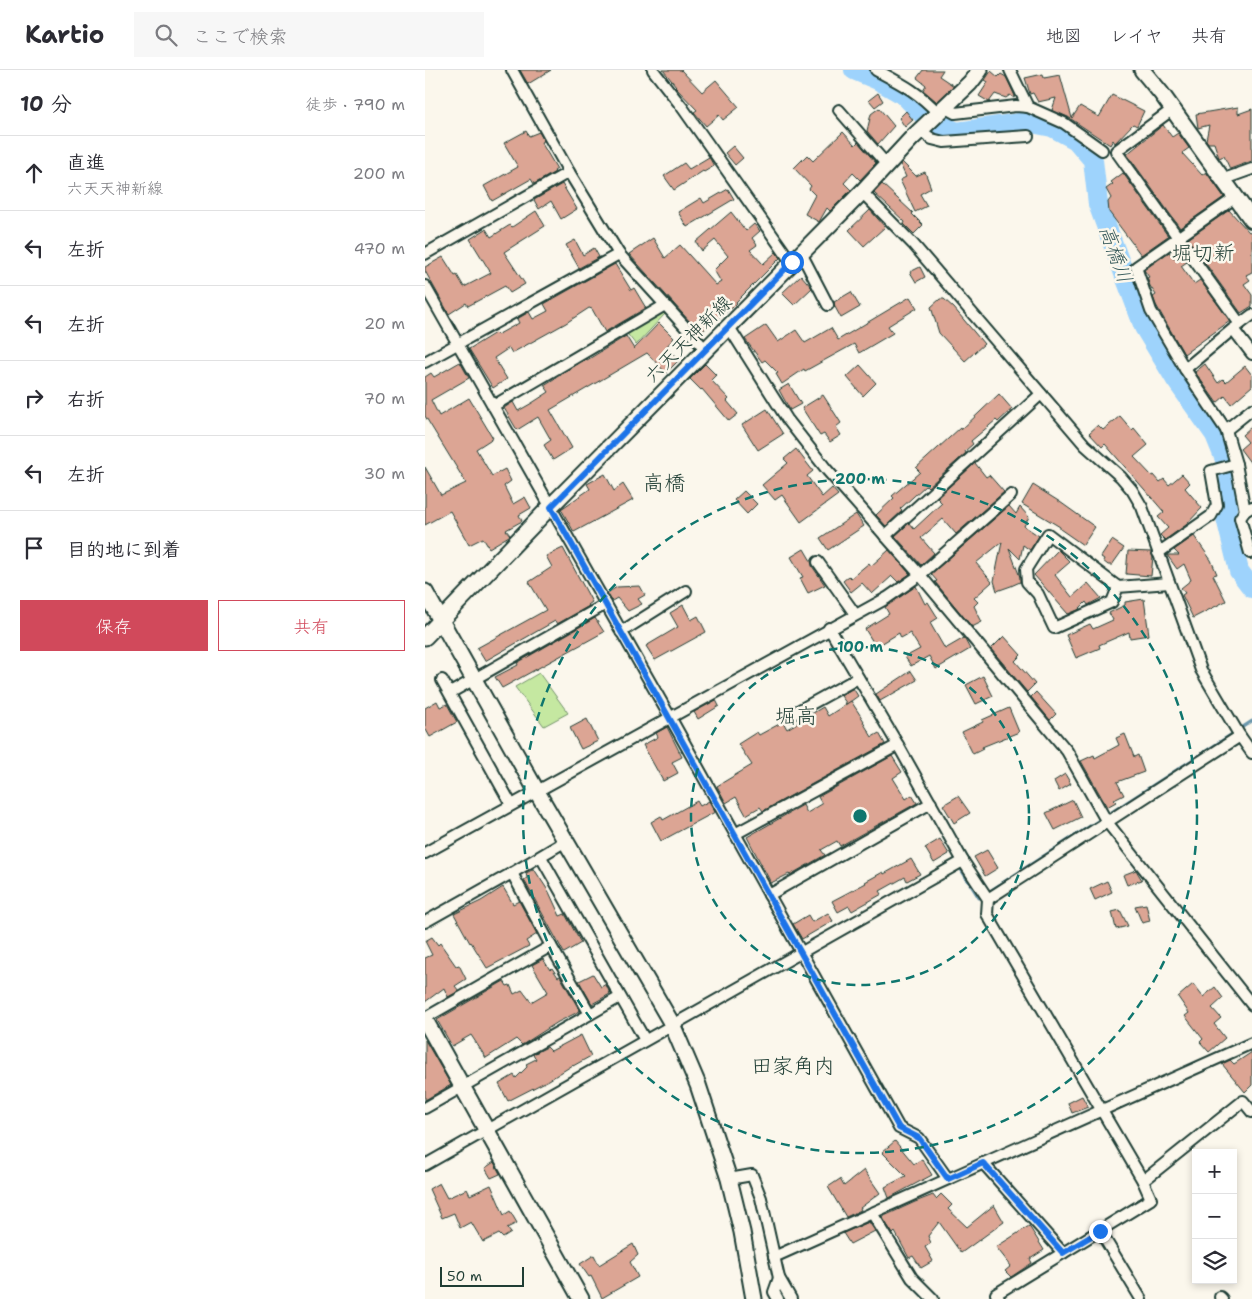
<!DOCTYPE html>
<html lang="ja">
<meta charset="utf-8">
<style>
body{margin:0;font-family:"Shantell Sans","Klee One",sans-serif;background:#f7f7f7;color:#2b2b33}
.controls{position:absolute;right:15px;bottom:15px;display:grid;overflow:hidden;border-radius:0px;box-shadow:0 2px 8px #0003}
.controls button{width:45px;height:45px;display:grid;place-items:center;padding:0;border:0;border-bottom:1px solid #e1e1e2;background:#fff;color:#2b2b33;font:25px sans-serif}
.scale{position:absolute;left:15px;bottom:12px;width:84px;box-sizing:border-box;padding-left:5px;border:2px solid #1f3d34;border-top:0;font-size:14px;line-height:18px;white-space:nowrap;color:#1f3d34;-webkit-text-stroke:4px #fbf7ec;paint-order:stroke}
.stop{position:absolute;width:15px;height:15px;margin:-11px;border:4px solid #1a73e8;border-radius:50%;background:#fff}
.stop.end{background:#1a73e8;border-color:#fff;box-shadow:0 1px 5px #0008}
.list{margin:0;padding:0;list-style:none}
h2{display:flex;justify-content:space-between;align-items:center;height:65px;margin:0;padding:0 20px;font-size:21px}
h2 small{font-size:16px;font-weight:400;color:#7c7c81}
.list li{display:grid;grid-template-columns:32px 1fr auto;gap:15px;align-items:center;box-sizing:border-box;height:75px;padding:0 20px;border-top:1px solid #e1e1e2}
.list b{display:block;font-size:19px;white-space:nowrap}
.list p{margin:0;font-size:16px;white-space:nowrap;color:#7c7c81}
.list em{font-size:16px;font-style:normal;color:#7c7c81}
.actions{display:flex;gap:10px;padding:15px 20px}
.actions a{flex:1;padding:11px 0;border:1px solid #d1495b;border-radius:0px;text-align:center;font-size:18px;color:#d1495b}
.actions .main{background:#d1495b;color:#fff}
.icon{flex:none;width:28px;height:28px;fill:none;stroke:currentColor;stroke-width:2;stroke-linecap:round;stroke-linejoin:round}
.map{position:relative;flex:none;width:827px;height:1229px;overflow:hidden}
header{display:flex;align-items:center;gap:30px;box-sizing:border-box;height:70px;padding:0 25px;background:#fff;border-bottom:1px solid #e1e1e2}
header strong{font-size:24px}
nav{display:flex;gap:28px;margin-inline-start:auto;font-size:18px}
.search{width:350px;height:45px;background:#f7f7f7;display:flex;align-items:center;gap:12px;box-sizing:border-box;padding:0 18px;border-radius:0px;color:#7c7c81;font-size:19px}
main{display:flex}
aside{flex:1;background:#fff}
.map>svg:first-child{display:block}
</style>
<header>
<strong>Kartio</strong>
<div class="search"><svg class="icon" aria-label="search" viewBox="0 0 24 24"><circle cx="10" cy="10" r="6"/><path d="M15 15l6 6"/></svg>ここで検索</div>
<nav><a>地図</a><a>レイヤ</a><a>共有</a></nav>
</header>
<main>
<aside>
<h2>10 分<small>徒歩 · 790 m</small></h2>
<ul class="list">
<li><svg class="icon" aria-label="ahead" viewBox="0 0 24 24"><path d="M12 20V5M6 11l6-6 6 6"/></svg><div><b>直進</b><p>六天天神新線</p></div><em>200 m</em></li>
<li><svg class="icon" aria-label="left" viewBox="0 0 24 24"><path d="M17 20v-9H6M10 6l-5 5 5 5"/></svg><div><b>左折</b></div><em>470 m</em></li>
<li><svg class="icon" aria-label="left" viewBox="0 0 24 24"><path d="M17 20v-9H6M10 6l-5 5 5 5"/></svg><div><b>左折</b></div><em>20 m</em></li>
<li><svg class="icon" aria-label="right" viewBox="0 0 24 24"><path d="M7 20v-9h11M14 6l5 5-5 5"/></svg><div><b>右折</b></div><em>70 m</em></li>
<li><svg class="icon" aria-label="left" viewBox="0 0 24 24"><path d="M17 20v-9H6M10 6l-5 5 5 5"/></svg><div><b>左折</b></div><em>30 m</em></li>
<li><svg class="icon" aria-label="arrive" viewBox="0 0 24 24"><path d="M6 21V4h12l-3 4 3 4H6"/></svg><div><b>目的地に到着</b></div></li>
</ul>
<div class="actions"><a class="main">保存</a><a>共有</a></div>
</aside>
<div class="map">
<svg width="827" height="1229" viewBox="0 0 827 1229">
<rect width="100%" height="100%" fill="#fbf7ec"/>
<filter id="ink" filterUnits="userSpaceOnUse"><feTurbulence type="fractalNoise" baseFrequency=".02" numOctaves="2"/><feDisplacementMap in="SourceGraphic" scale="10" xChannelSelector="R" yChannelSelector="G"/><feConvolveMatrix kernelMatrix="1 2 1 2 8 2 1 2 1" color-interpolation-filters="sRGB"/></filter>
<g filter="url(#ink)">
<g fill="#c5e8a1" stroke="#72926a">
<polygon points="237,239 240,244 211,275 200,261"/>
<polygon points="114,603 143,643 119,656 90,617"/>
</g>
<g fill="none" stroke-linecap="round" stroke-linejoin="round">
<polyline stroke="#6b97ac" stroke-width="3" points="535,798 554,828 827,651"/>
<polyline stroke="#9ed3fc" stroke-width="20" points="429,0 453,10 479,25 502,49 532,62 602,52 627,57 651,70 668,90 673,134 719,257 751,310 790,365 805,402 801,448 814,501 827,518"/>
</g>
<g fill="#dca594" stroke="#1f3d34">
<polygon points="95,0 126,0 103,14"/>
<polygon points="238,0 256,0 277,22 291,10 314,37 298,50 294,45 281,56 269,42 272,40 250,17 251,16"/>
<polygon points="498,0 518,0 514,6 529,16 512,32 498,20 501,15 492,8"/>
<polygon points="566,1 573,7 576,4 581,7 590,26 589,28 585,25 581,28 570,24 564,32 554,26 563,12 560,10"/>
<polygon points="618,4 619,8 635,5 647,48 655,36 674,47 687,25 719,41 712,56 708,54 690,73 688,70 685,75 643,47 627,40 631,28 613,32 608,23 605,24 600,8"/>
<polygon points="453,23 458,31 450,37 444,30"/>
<polygon points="813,37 813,44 827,39 827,91 805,99 799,86 794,88 789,73 783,73 781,70 784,55 773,58 771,44"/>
<polygon points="454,38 469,56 453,74 442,61 446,44"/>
<polygon points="481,41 488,50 480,57 474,48"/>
<polygon points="738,55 747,67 753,63 764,78 757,83 777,105 781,102 799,127 755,158 702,84"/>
<polygon points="101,61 104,66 114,62 119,71 116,72 132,99 129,101 130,102 109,114 106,109 67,131 59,116 93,97 79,73"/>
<polygon points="418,62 430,75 433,72 451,93 435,110 428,103 419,113 426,120 405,141 402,138 394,152 380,144 390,125 384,119 386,116 369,98 382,85 388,91"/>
<polygon points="308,76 318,88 310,95 300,83"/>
<polygon points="284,87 289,96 279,102 278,101 249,120 239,106 259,93 264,99"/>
<polygon points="477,92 491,106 500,102 506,118 495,124 502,136 490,142 475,110 481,107 475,94"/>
<polygon points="698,103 743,166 716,185 684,142 683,132 686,128 681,119 688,114 686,112"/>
<polygon points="137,114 152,139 136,149 126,131 114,139 109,130"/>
<polygon points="457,114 488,143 487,144 498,155 489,164 479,154 480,152 449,123"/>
<polygon points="303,119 309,129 262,157 253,142 276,128 279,133"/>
<polygon points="445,140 460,157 439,176 424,160"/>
<polygon points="804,140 824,162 827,161 827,202 821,205 825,210 819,214 827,225 827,236 816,243 763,169"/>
<polygon points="111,141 120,156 79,182 100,214 85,223 80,216 43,236 41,233 24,244 0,201 0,197 18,187 30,206 32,205 39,217 66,203 45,169 61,159 66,167 85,155 87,157"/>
<polygon points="306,142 321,161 329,154 335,161 327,168 332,175 325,180 338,194 351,182 355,188 311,232 312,233 304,241 303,240 275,263 204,184 228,168 240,188 255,175 291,215 296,212 289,200 303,186 290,170 277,181 271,172"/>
<polygon points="150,170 158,185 169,178 174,187 154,198 141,175"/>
<polygon points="744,182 749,188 756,183 762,192 756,196 769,214 775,210 805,251 759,284 731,235 728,227 731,225 725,216 722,208 724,207 719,200"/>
<polygon points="190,194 206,220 209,218 221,238 180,262 167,239 164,238 141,253 87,283 84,278 69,288 82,309 68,318 44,279 70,263 72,265 94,253 92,249 104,242 108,249 123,241 119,234"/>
<polygon points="495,197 500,207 491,212 485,202"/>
<polygon points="376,205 387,218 369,235 357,223"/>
<polygon points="426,222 435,237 416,248 410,237 409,232"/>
<polygon points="485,227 492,238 463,256 468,263 434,283 429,274 380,301 379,299 357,314 351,304 353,303 340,290 337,292 320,269 341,255 353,272 371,260 380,273 406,258 413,270"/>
<polygon points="515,229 519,229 529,238 559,274 540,291 514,263 506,237"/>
<polygon points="234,253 249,268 241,277 254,290 241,303 222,283 125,340 147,378 128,390 119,375 126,370 113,347 92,360 79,338 88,332 93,341 107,333 124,322 119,315 161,289 162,290 201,266 209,279"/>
<polygon points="35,292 44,308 6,330 14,346 44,328 68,368 51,379 67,406 80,399 86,411 79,416 88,434 100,427 106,438 94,445 97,451 81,460 85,465 84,466 64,478 58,468 44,475 25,441 0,455 0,397 16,425 41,413 0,346 0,307 6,303 9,307"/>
<polygon points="280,294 291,305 286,310 304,329 302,331 313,344 304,351 277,319 276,320 265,309"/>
<polygon points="780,294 793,313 798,309 801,312 820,296 827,305 827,316 806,334 800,326 792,333 770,302"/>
<polygon points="435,295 451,313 438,326 422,307"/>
<polygon points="364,314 376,334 365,340 354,320"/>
<polygon points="574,324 587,339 573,352 571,350 546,371 548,374 540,381 541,383 503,417 501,415 475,439 477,441 461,456 451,445 469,428 467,426 495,402 491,398 535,358 536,360"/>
<polygon points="398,325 416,353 411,357 416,365 405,372 399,364 395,366 377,338"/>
<polygon points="342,339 358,364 333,380 317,355"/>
<polygon points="695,346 707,360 709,358 723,375 709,387 727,406 729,405 735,412 739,409 744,415 757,404 765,413 760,418 777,438 761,455 740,470 735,465 743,458 733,447 739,442 680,374 677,377 664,363 673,355 678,360"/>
<polygon points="827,356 827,395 815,379 823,372 817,365"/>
<polygon points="371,379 388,401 382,406 397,427 407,418 413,425 376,452 357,425 350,430 337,415 363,393 359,389"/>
<polygon points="550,393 561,407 564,405 579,422 531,464 518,449 496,468 509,483 496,495 470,466 484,453 489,459 517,433 512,428"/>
<polygon points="180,404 189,421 198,414 208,430 149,462 136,439 165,419 162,414"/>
<polygon points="608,415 635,432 670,457 658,475 635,459 635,457 597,434"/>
<polygon points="319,421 332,434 322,444 309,430"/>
<polygon points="584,436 591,444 595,437 604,447 599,456 614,466 605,480 598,475 595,489 584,478 595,507 595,512 586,516 572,521 569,511 577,472 551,493 567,512 549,528 553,532 549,536 557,552 547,557 510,512 512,511 506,504"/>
<polygon points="431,444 439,456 403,480 395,468"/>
<polygon points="769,466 786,490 792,504 788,505 801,531 768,548 757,525 760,523 756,518 766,510 759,494 752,499 742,485 754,485 749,480"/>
<polygon points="687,470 699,478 687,495 683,495 678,491 679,489 676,487"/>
<polygon points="138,478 167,532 163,535 164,536 132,554 130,551 60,591 52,578 121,540 104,512 127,497 121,486"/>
<polygon points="379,479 386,491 387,496 400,515 383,523 375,508 378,507 366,487"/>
<polygon points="464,480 485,504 473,512 467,506 447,524 437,513 426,522 418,511 424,506 426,508 444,493 446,496"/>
<polygon points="633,480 645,492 630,505 647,527 663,513 676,528 663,535 661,532 653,540 643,544 609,505"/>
<polygon points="703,481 726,482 728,487 726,506 701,504"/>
<polygon points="215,516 220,525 213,529 217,534 203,541 192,528 187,531 182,523 192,517"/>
<polygon points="491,516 500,534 503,532 513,548 505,553 520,579 539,568 545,579 511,599 504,586 486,596 480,587 495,579 485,563 476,568 474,563 451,577 440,559 464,544 460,537"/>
<polygon points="719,529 724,565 705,568 704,562 674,575 675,578 651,588 641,565 665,554 668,559 688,550 684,543 700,535 700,532"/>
<polygon points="258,535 266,550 273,546 281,562 230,590 221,576 253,557 245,543"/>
<polygon points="170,548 179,562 77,618 70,607 93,595 92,593"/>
<polygon points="579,566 596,585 590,591 610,614 602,622 566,579"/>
<polygon points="486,601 492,610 455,631 451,624"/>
<polygon points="558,606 568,626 551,634 541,615"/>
<polygon points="428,618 433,626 422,634 416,626"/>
<polygon points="611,622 631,644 625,650 606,627"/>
<polygon points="291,630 294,636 273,649 269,642"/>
<polygon points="12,631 15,637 22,634 32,652 5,667 0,658 0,638"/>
<polygon points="426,631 439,651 438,652 447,667 454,663 460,674 338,741 335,737 321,745 311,727 301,733 292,716 327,695 313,674 332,662 334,665 358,652 362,659 398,637 403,646"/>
<polygon points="584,638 594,662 557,677 558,679 548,684 537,662 558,652 557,650"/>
<polygon points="162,649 173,671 156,679 145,658"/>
<polygon points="242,657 257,687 247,692 253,703 238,711 218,675 233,667 231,663"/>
<polygon points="700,664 709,687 713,685 719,702 692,712 699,725 689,730 691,732 682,737 656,691 669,685 670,688 694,675 691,668"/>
<polygon points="467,686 477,702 468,708 481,729 487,725 492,733 415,776 412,771 396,780 400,785 365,805 364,804 346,813 322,767 378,735 382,743 397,734 393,727"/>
<polygon points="640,704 646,714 634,721 629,711"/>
<polygon points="533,726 545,743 529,753 518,735"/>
<polygon points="648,730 656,747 630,760 621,743"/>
<polygon points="272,731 275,736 284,731 290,742 236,771 226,752 236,746 238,750"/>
<polygon points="515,769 524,784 509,793 500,778"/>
<polygon points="562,780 573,798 560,806 549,787"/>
<polygon points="486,789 495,804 482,811 480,807 455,821 457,824 427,841 424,836 413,842 407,831 441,813 440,812 458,802 459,804"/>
<polygon points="109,799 124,822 135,846 140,844 156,873 139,883 99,810 102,808 101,803"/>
<polygon points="711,800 717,810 702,815 698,805"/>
<polygon points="682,811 687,822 670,830 665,819"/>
<polygon points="78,817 88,834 94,831 112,864 101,871 104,876 62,898 46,872 45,873 29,844 56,831"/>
<polygon points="721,834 725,851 717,853 710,836"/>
<polygon points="695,840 703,856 691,859 687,842"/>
<polygon points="403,843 408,851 377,869 368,854 383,845 387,852"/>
<polygon points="7,867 13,875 15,873 31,896 34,895 41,909 30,916 34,921 23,927 19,918 0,932 0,888 7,885 0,871"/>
<polygon points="118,889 125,900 127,898 133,907 135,906 155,941 133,952 97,975 91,969 61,988 46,965 27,976 12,950 79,911 82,916 85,915 89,924 97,920 106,932 123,922 107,895"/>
<polygon points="168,904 176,917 181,914 185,924 167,934 154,911"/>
<polygon points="768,914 778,927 790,917 798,928 787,938 796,948 789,954 800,968 784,982 775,972 778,969 760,946 764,943 753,927"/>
<polygon points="156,965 166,986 148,996 148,995 124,1010 83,1031 74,1014 89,1005 91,1008 102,997 101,994 111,989 108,984 122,977 126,981"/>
<polygon points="0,970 26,1015 0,1030"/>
<polygon points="827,982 827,1015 820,1022 797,994 805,990 809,994"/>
<polygon points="657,1026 663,1037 647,1043 643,1033"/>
<polygon points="470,1071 489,1094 497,1089 507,1105 464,1128 460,1117 481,1106 457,1082"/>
<polygon points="69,1092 75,1104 66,1108 60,1098"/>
<polygon points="439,1100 455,1123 435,1138 436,1140 421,1147 403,1117 415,1109 419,1116"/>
<polygon points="14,1113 22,1128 42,1119 45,1125 66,1115 79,1145 85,1141 92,1153 82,1158 86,1163 78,1168 74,1164 58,1172 46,1152 35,1158 29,1143 17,1148 4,1119"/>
<polygon points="516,1124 527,1135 523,1139 542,1157 569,1135 579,1152 536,1183 514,1152 503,1166 506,1173 500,1177 508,1191 496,1198 488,1186 484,1188 470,1162 468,1164 457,1147 490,1132 508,1125 511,1129"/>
<polygon points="444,1152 450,1161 425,1174 418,1163"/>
<polygon points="604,1156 619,1180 605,1189 607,1193 586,1207 580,1201 586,1196 571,1177"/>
<polygon points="208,1174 213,1185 205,1192 213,1207 177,1228 166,1206 164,1207 155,1194 169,1185 174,1195"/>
</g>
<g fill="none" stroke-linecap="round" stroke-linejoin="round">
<defs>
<g id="street">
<polyline points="87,0 144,102 194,184 281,280"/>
<polyline points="228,0 257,37 367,193"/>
<path d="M451,0C477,14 492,21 513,43"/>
<polyline points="519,37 530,43 591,36 603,37 585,0"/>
<polyline points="603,37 639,53 677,80"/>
<polyline points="748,39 691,81 815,254"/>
<polyline points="414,40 462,95"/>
<polyline points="495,60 507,69 519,72 603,66"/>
<polyline points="799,109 827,99"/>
<polyline points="437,122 488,174 660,375 696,407 707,420 717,437 776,600 815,666 827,683"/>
<polyline points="811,127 711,197 726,241 760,299 801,360 827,339"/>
<polyline points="376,183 403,235"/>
<polyline points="0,184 144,102"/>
<polyline points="0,216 245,647 474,1058 494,1068 523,1109"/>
<polyline points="304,257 362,349 402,400 495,505 642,681 682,752 827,935"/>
<polyline points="811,257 827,245"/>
<polyline points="0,292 194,184"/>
<polyline points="760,299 808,259 827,284"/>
<polyline points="68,336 240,235"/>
<polyline points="801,360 811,394 820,441 827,437"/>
<polyline points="820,441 815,448 825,483"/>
<polyline points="460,466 616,324"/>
<polyline points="733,483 786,446 792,435 786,401 811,394"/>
<polyline points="393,492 430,544"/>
<polyline points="693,517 623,464 601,499 602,512 613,524 629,558 687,532 693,517 744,513"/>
<polyline points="404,558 473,675 538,791 563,829 562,844 718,1111"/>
<polyline points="196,562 261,521"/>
<polyline points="17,610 86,734"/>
<polyline points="25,623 181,534"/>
<polyline points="364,646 433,608"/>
<polyline points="310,764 473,675"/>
<polyline points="0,783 462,528 495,505 586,425"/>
<polyline points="116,787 220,970"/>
<polyline points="344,825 506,733"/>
<polyline points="563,829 815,666"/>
<polyline points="0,852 87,803 141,771"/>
<polyline points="126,876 165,944"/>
<polyline points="0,948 126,876 87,803"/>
<polyline points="0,1038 195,927"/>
<polyline points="558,1093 638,1183 571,1224 574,1229"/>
<polyline points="0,1095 538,791"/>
<polyline points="304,1109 327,1105 336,1128 354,1208 366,1229"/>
<polyline points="447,1143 487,1208 508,1229"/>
<polyline points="675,1161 716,1229"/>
<polyline points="638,1183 726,1129 718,1111 818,1031 827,1042"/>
<polyline points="349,1187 827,973"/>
<polyline points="795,1227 797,1229"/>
<polyline points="353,1229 349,1222 354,1208"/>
</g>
<g id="secondary">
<polyline points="717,0 736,23 827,150"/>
<polyline points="0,522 111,720 247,954 273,1015 304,1109 317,1162 329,1229"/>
<polyline points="0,567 125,437 437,122 487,68 545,13 555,0"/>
<polyline points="0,950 156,1229"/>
</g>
</defs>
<use href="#street" stroke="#1f3d34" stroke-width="14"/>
<use href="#secondary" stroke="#1f3d34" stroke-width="19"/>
<use href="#street" stroke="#fbf7ec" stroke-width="10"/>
<use href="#secondary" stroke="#fbf7ec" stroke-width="15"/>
</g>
</g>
<g fill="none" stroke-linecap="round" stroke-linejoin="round" filter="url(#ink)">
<polyline stroke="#1a73e8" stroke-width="6" points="367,192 126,437 474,1058 494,1068 523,1109 558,1093 638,1183 675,1161"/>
</g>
<g fill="none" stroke="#0f766e" stroke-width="2.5" stroke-dasharray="9 6">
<circle cx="435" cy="746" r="169"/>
<circle cx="435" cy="746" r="337"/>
</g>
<g text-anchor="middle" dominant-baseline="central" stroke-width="5" stroke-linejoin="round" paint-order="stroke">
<g font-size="19" fill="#1f3d34" stroke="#fbf7ec">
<text transform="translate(263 269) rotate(-45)">六天天神新線</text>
</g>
<g font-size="20" font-style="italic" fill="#385b5c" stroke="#fbf7ec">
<text transform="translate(691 184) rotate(70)">高橋川</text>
</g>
<g font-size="21" fill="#1f3d34" stroke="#fbf7ec">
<text x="778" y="183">堀切新</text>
<text x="239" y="413">高橋</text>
<text x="371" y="646">堀高</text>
<text x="368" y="996">田家角内</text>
</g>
</g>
<circle cx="435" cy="746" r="8" fill="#0f766e" stroke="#fbf7ec" stroke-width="2.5"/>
<g font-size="15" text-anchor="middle" font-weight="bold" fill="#0f766e" stroke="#fbf7ec" stroke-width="5" stroke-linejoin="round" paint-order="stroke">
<text x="435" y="414">200 m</text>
<text x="435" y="582">100 m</text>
</g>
</svg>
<div class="controls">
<button>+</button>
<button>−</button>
<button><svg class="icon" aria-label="layers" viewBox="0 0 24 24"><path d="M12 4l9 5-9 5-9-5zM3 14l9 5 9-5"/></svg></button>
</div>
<div class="scale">50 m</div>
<div class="stop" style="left:367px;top:192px"></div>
<div class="stop end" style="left:675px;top:1161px"></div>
</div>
</main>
